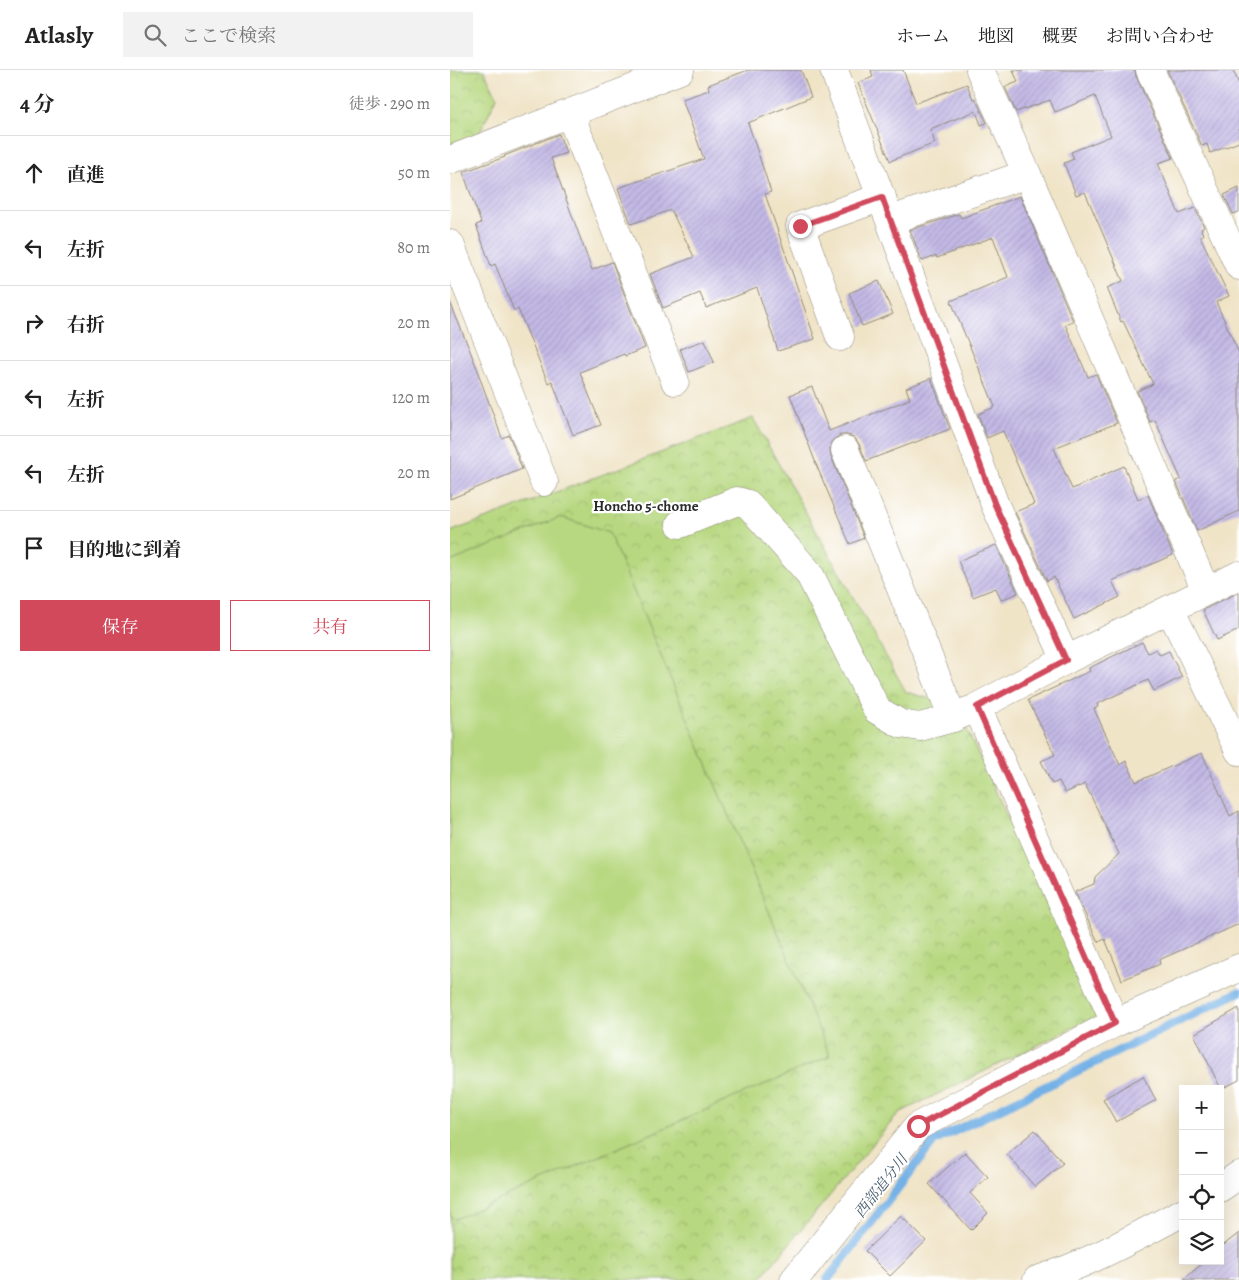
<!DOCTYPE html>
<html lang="ja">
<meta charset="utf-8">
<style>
body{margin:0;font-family:Alegreya,"Noto Serif JP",serif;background:#f2f2f2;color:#222}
.controls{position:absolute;right:15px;bottom:15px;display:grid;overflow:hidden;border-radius:0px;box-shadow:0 5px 20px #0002}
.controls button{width:45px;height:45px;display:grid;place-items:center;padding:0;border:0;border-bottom:1px solid #e0e0e0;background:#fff;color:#222;font:25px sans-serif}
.stop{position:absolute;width:15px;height:15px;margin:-11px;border:4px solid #d1495b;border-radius:50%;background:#fff}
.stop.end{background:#d1495b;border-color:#fff;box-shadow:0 1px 5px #0008}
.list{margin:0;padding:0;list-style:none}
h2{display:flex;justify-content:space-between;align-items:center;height:65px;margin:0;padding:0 20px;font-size:21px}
h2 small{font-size:16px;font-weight:400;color:#767676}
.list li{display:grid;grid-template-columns:32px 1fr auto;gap:15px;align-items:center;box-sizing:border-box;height:75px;padding:0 20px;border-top:1px solid #e0e0e0}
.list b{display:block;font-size:19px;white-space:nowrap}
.list em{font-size:16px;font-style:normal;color:#767676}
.actions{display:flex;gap:10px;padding:15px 20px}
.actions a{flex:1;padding:11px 0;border:1px solid #d1495b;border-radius:0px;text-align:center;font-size:18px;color:#d1495b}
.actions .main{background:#d1495b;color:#fff}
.icon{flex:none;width:28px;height:28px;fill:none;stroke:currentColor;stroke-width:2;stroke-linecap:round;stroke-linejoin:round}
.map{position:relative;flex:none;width:789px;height:1210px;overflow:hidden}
header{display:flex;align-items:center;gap:30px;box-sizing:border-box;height:70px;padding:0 25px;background:#fff;border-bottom:1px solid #e0e0e0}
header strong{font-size:24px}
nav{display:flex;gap:28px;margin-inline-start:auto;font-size:18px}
.search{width:350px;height:45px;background:#f2f2f2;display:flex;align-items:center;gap:12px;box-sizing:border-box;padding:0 18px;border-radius:0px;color:#767676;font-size:19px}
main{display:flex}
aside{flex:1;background:#fff}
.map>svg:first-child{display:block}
</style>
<header>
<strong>Atlasly</strong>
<div class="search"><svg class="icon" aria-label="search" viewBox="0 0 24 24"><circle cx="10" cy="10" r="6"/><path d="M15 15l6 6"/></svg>ここで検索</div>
<nav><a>ホーム</a><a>地図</a><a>概要</a><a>お問い合わせ</a></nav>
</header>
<main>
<aside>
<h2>4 分<small>徒歩 · 290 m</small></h2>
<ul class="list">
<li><svg class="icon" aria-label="ahead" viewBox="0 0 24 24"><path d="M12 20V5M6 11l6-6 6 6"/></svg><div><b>直進</b></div><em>50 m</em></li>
<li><svg class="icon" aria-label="left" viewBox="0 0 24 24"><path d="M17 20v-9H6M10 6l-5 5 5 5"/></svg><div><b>左折</b></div><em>80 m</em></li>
<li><svg class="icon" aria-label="right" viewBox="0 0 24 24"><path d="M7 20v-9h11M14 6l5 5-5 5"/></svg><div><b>右折</b></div><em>20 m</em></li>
<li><svg class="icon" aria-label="left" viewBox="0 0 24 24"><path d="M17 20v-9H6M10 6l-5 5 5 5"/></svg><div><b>左折</b></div><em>120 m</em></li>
<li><svg class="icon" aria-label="left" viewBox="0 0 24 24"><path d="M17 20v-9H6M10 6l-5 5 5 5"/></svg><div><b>左折</b></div><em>20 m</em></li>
<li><svg class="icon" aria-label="arrive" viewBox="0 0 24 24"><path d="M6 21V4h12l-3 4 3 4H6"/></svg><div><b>目的地に到着</b></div></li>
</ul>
<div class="actions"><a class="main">保存</a><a>共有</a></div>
</aside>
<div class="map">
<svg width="789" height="1210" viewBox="0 0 789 1210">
<defs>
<pattern id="park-crowns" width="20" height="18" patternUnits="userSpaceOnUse" patternTransform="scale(1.25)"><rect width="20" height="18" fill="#b7d880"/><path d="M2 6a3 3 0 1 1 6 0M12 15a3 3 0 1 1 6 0" fill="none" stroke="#9eba6f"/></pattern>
<pattern id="building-hatch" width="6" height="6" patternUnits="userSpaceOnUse" patternTransform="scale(1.25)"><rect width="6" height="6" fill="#c3b9e6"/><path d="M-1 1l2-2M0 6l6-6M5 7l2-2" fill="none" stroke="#a89fc5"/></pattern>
</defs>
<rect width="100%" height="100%" fill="#fff"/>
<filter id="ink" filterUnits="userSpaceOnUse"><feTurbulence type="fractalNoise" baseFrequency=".02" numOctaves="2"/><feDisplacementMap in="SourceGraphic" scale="10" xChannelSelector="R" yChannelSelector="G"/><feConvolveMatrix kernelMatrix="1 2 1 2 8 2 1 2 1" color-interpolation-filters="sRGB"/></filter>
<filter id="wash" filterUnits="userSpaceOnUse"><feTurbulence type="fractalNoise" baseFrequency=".0096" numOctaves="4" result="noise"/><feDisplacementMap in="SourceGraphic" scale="20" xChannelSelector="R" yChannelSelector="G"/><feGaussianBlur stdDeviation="1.12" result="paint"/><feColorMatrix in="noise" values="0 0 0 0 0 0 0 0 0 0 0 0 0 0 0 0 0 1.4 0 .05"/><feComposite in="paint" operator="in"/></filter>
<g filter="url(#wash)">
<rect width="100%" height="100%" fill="#f0e4c7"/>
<g fill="url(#park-crowns)" stroke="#718256">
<polygon points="0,0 34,0 47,27 28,66 0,76"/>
<polygon points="303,348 456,622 506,636 649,945 449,1043 309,1210 0,1210 0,462"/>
</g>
<polygon fill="#b7d880" stroke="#718256" points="111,447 159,463 380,986 5,1149 0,1146 0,492"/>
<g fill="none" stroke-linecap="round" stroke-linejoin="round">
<polyline stroke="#73b1e6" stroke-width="9" points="377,1210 484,1071 789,922"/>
</g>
<g id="blocks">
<g fill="url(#building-hatch)">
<polygon points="298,0 351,0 361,27 298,53 321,122 315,124 365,269 328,281 307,218 256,238 250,223 213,238 200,204 244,187 221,140 181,154 168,118 254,89 232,29 259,20 258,15"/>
<polygon points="421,0 453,0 466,33 517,14 523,29 525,28 537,53 531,55 526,41 480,59 485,73 440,91 408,13 423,7"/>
<polygon points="563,0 685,0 686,6 723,88 708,93 729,144 745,138 754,157 751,159 753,165 750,166 779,226 766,232 789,283 789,441 747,461 726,411 731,409 705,350 700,352 687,321 703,314 673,251 671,252 657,218 673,211 635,122 626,125 614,93 624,89 621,82 661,66 645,26 605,42 600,30 566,42 555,17 568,12"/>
<polygon points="717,0 783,0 789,14 789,72 760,83 757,74 752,76"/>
<polygon points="109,64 116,83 101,88 142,200 162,192 195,278 175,286 174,284 130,302 151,355 123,365 102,311 98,313 68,239 64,241 45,194 41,196 26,155 31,153 13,102 55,87 54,86"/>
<polygon points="789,118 789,142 783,144 774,125"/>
<polygon points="570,126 623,251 615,254 638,307 646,304 667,353 604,378 622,419 674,396 688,429 698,425 723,485 662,511 670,527 624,549 604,507 597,511 565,442 584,434 553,361 537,368 533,358 528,344 545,337 501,231 558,207 543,167 487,188 486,186 472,191 460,160 509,144 511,148"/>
<polygon points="429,211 443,244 412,256 399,223"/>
<polygon points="0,232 29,303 28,303 52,368 59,365 72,399 0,429"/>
<polygon points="255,270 264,292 239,302 230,279"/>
<polygon points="481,308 500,359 416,391 409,374 404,367 397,365 390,365 382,371 380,378 381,386 414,468 400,474 368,399 340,325 362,317 379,361 460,329 456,318"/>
<polygon points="546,475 568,523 551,530 546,518 523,527 508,491"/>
<polygon points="789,522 789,560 767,570 753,540"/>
<polygon points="692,572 698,583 706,579 710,585 719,581 732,607 704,621 698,610 647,634 648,637 644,639 670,695 676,691 686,712 752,683 780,746 789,741 789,854 709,890 710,894 672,910 655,869 648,872 625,822 644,814 645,807 669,784 635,714 615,723 609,711 602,714 591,691 605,685 578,630 640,601 639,598"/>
<polygon points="789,938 789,1010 771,1019 744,964"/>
<polygon points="693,1006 706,1030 666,1052 653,1029"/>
<polygon points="585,1060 613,1093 585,1117 557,1084"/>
<polygon points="515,1082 538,1107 520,1123 538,1143 521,1160 479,1114"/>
<polygon points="451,1146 476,1171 440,1206 415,1181"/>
<polygon points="789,1163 789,1210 733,1210 755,1191 770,1191 770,1178"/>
</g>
</g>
</g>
<g filter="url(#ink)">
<use href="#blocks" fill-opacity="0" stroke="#8e8879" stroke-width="1"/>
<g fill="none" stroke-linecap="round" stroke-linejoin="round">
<defs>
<g id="minor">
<polyline points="384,0 545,435 616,590"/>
<polyline points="530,0 577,104 756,521"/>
<polyline points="700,0 789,196"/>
<polyline points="120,44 225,311"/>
<polyline points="0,90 230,0"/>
<polyline points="441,150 577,104"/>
<polyline points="0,174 94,412"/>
<polyline points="390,267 350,156 432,127"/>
<polyline points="395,380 503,648 518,641"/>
<polyline points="230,454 287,431 298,434 359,503 427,640 451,654 470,657 503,648"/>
<polyline points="789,505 616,590 527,637 665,953 789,898"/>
<polyline points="720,539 789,681"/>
<polyline points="770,1118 789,1105"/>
<polyline points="344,1210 468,1056 665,953"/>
<path d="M587,1210C638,1194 686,1167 733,1142"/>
</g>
</defs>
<use href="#minor" stroke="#8e8879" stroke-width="29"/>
<use href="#minor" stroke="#fff" stroke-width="28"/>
</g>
</g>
<g fill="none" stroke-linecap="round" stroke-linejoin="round" filter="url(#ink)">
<polyline stroke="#d1495b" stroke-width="6" points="350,156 432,127 545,435 616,590 527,637 665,953 468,1056"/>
</g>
<g text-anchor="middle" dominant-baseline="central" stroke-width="4.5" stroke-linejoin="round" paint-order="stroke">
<g font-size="15" font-weight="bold" fill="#2b2b2b" stroke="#fff">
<text x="196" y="436">Honcho 5-chome</text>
</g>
<g font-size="15" font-style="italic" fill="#445a6c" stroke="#fff">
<text transform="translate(431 1116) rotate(-52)">西部追分川</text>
</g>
</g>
</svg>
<div class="controls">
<button>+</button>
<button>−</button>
<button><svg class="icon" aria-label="locate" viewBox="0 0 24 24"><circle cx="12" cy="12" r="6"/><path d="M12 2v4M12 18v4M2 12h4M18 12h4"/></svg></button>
<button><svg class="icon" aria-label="layers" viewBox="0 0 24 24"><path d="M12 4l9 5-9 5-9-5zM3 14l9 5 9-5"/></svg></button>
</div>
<div class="stop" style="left:468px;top:1056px"></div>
<div class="stop end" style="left:350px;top:156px"></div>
</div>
</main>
